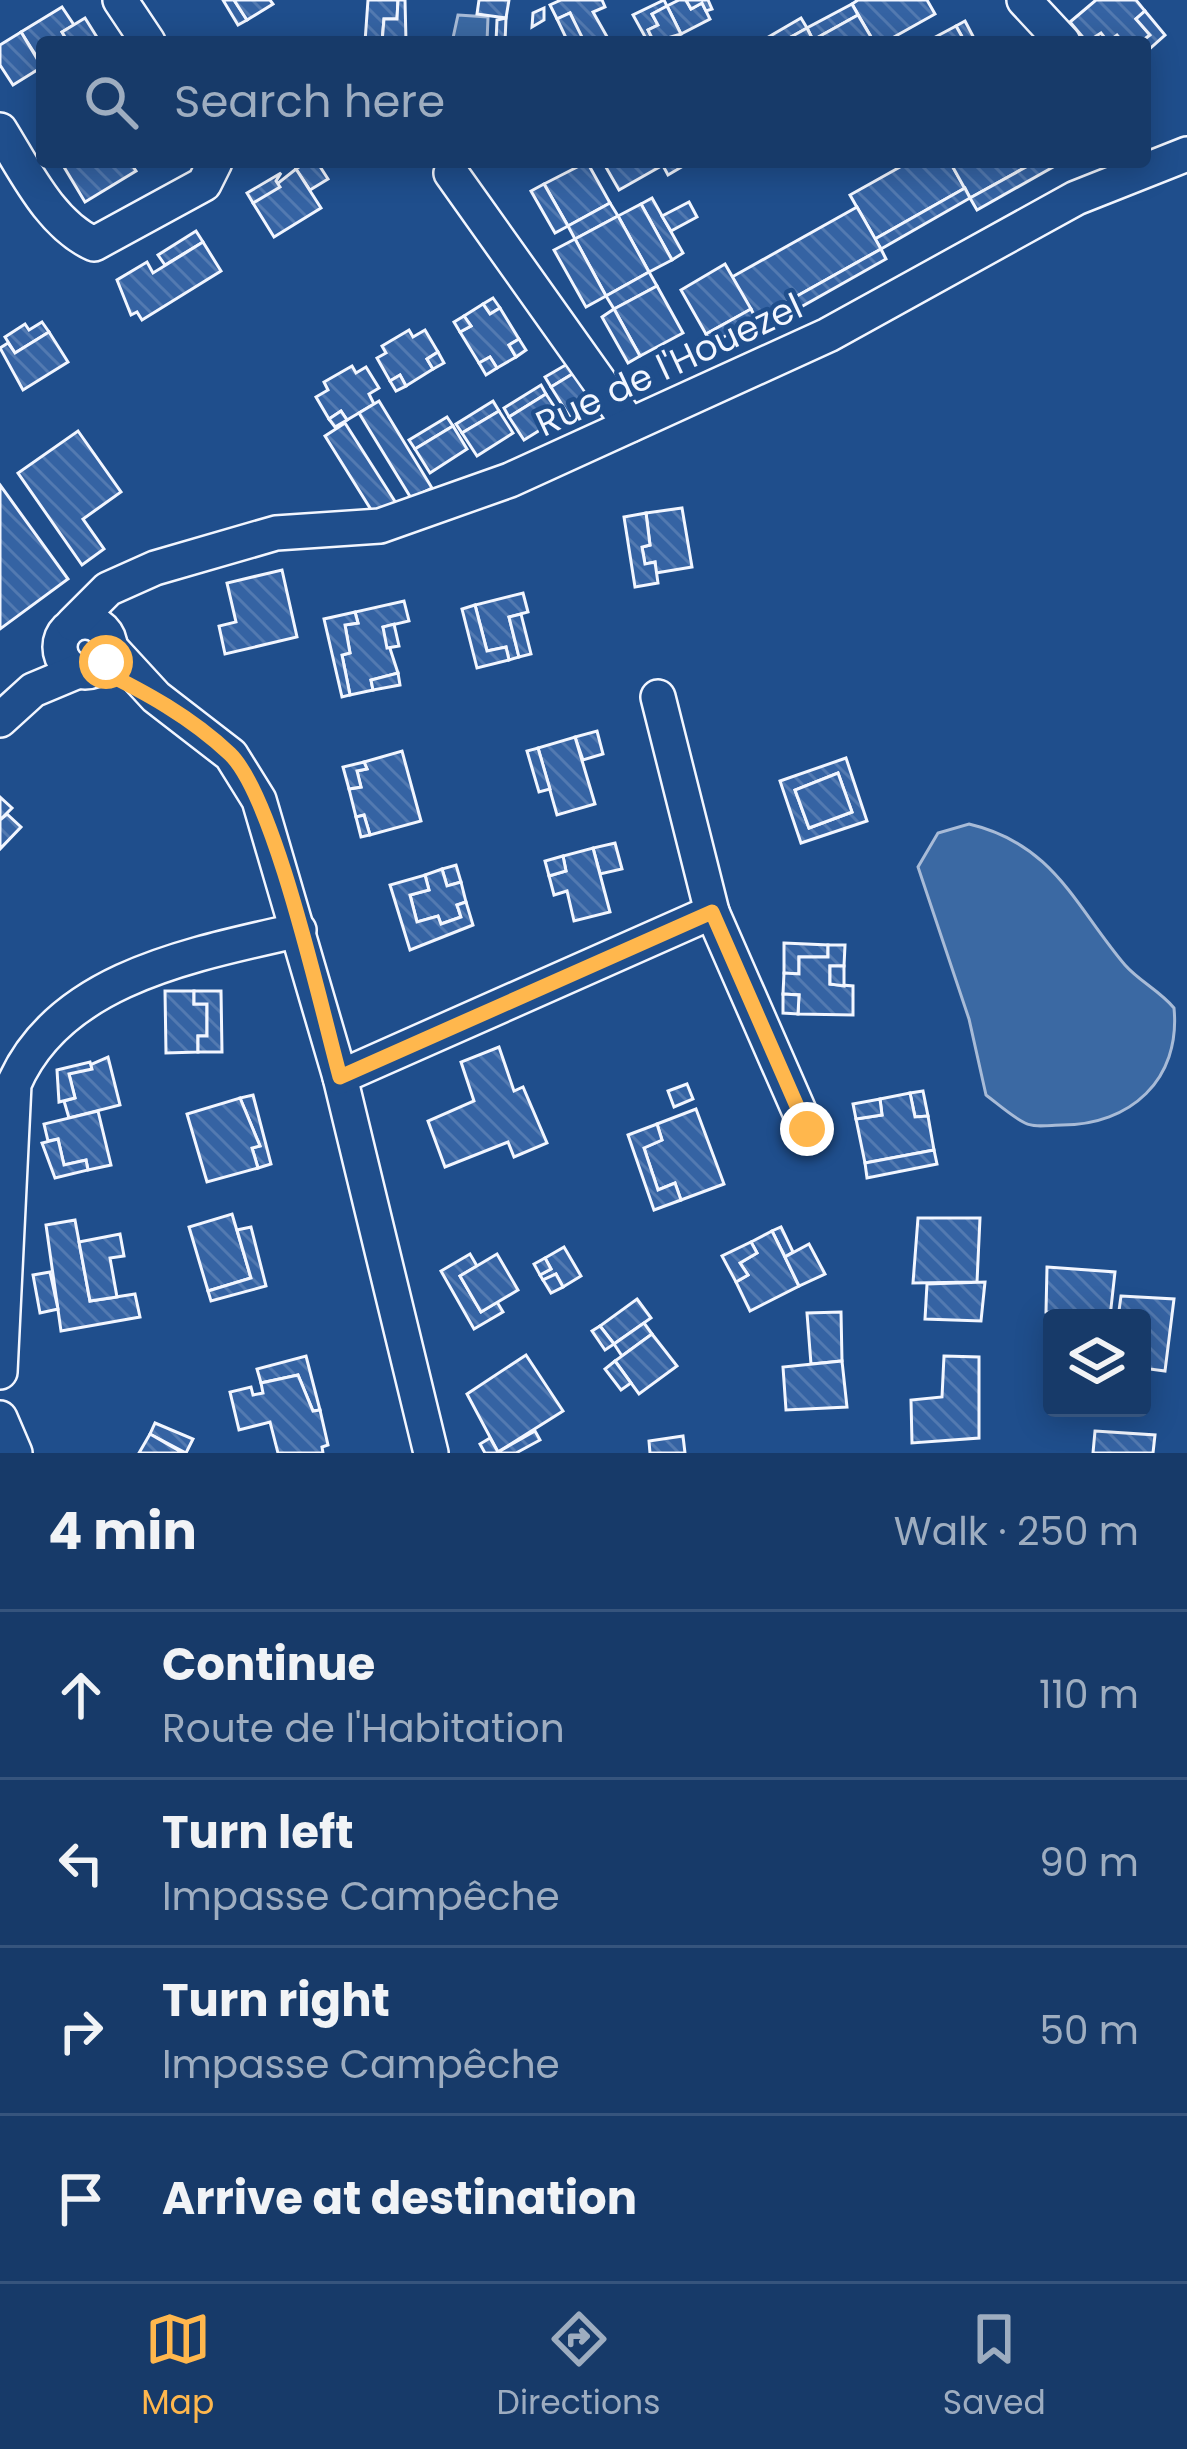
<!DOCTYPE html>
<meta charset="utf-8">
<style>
body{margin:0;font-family:Poppins,sans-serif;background:#20416f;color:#f1f3f6}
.controls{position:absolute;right:36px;bottom:36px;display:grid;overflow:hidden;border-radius:12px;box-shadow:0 6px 30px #0003}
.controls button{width:108px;height:108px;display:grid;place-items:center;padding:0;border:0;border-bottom:3px solid #36547d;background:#173a69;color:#f1f3f6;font:60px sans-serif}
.stop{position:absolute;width:36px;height:36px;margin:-27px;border:9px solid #ffb74d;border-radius:50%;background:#fff}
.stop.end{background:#ffb74d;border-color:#fff;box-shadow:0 3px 12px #0008}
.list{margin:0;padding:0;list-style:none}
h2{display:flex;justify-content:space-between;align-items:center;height:156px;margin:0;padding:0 48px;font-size:51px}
h2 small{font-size:39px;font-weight:400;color:#9eadc0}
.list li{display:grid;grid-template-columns:78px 1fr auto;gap:36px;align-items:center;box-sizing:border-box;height:168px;padding:0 48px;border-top:3px solid #36547d}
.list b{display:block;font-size:45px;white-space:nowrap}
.list p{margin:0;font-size:39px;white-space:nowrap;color:#9eadc0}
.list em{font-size:39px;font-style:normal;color:#9eadc0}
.icon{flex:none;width:66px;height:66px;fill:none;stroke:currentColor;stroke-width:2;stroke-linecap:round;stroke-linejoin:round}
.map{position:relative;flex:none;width:1187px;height:1453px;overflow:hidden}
.search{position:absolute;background:#173a69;box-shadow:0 6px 30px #0003;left:36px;right:36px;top:36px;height:132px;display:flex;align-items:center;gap:30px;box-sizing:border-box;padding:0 42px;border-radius:12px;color:#9eadc0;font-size:45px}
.sheet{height:828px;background:#173a69}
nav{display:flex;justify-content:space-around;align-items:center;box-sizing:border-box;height:168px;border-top:3px solid #36547d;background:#173a69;font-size:33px;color:#9eadc0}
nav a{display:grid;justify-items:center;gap:6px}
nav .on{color:#ffb74d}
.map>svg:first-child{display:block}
</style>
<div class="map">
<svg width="1187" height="1453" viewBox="0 0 1187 1453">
<defs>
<pattern id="building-back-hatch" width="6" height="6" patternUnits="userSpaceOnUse" patternTransform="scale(3)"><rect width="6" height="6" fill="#3563a3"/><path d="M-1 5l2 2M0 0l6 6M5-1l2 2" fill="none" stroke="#537ab1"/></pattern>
</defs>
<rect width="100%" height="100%" fill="#1f4e8c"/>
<g fill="#3b69a3" stroke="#a8bbd7" stroke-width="3">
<polygon points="458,15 488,17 487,42 453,38"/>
<path d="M969,824C1054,844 1075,906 1125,965C1139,981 1160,991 1174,1008C1181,1080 1130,1125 1062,1125C1050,1125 1035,1128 1025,1123C1011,1116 998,1104 986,1095L969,1019L918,867L938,833Z"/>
</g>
<g fill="url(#building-back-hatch)" stroke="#f2f6ff" stroke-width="3" fill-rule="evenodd">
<polygon points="223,0 234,0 247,20 238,25"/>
<polygon points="234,0 270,0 273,4 247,20"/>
<polygon points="368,0 398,0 397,19 384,19 382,42 365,42"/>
<polygon points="398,0 405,0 406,42 382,42 384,19 397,19"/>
<polygon points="479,0 509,0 506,18 477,14"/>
<polygon points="561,0 602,0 605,7 593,12 610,42 583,42 570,13 557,19 550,5"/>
<polygon points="664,0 667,6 652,14 658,25 648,30 654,42 648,42 633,15"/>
<polygon points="679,0 686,0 691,9 702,3 710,19 681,34 667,6"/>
<polygon points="686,0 708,0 712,9 706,11 702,3 691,9"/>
<polygon points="858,0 927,0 935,14 885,42 874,42 852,4"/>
<polygon points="1096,0 1136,0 1145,11 1136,19 1150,35 1141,42 1123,42 1117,35 1108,42 1101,33 1087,42 1070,22"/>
<polygon points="852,4 858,15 813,40 807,28"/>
<polygon points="667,6 681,34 654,42 648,30 658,25 652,14"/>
<polygon points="62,7 74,25 62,32 68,42 42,42 42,65 21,32"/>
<polygon points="544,8 544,20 532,27 533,13"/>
<polygon points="1145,11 1165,35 1145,53 1141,42 1150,35 1136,19"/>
<polygon points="570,13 583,39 583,42 568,42 557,19"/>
<polygon points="858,15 874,42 814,42 813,40"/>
<polygon points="85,18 100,42 68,42 62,32"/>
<polygon points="506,18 505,42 496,42 497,20"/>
<polygon points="801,18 807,28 782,42 760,42"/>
<polygon points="965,21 976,42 965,42 956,26"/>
<polygon points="956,26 965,42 926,42"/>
<polygon points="807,28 814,42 782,42"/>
<polygon points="21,32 42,67 13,85 0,65 0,45"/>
<polygon points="61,162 130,162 136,171 85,202"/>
<polygon points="306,162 317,162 328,179 310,190 296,169"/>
<polygon points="587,162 610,203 568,226 544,184"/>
<polygon points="603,162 661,162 663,165 619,190"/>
<polygon points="661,162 690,162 668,175"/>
<polygon points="909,162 950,162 965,188 875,239 850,195"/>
<polygon points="950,162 1035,162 970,198"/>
<polygon points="1062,162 977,210 970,198 1035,162"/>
<polygon points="296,169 321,208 274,237 253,203"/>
<polygon points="281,173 276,181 280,187 253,203 247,193"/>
<polygon points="544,184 568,226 555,233 531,191"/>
<polygon points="965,188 970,198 881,249 875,239"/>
<polygon points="652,198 683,253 672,260 641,204"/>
<polygon points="689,202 697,217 671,231 662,216"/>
<polygon points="610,203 618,216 575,239 568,226"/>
<polygon points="641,204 672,260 649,272 618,216"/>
<polygon points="857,207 881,249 756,319 732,277"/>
<polygon points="618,216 649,272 606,296 575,239"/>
<polygon points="196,231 203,242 165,265 158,255"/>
<polygon points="575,239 606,296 586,307 554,250"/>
<polygon points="203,242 221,271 142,320 137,312 131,315 117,280 147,262 153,273"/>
<polygon points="881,249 886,259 762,329 756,319"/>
<polygon points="725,264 751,309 706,334 681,290"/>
<polygon points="649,272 657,286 614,309 606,296"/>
<polygon points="657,286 683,333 640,356 614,309"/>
<polygon points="493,298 500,308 490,314 483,304"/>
<polygon points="483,304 490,314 500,308 519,339 509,345 516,357 497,368 490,357 479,363 460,332 471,326 464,316"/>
<polygon points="614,309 640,356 628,363 602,317"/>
<polygon points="751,309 756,319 711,344 706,334"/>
<polygon points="464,316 471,326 460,332 454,322"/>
<polygon points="42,322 49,332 15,353 5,337 25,324 29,330"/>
<polygon points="409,330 413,337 425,330 438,352 427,359 433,369 406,386 400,375 390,381 377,358 386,353 382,346"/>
<polygon points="49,332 68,362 23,390 0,348 8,343 15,353"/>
<polygon points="519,339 526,350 516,357 509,345"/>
<polygon points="438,352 444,363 433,369 427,359"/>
<polygon points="490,357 497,368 486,375 479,363"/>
<polygon points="569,363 574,373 551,387 545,377"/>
<polygon points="352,366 356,373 366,367 379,388 369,394 374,404 347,420 341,411 329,419 316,397 328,390 324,382"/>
<polygon points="574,373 594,405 571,419 551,387"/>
<polygon points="400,375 406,386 396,391 390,381"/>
<polygon points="541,385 546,394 509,417 504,408"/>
<polygon points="546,394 561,417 524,440 509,417"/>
<polygon points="379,401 432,488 411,498 359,413"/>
<polygon points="493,401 499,411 462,433 456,424"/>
<polygon points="341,411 347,420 335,427 329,419"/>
<polygon points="499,411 513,433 477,456 462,433"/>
<polygon points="447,417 453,426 415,449 409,440"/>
<polygon points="345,423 396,503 375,516 325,436"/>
<polygon points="453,426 467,449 430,473 415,449"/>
<polygon points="78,431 121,492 83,519 104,549 82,565 18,473"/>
<polygon points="0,485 68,579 0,629"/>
<polygon points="682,508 692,567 656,573 655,562 645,564 642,547 650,545 646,513"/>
<polygon points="646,513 650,545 642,547 645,564 655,562 658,583 635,587 624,517"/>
<polygon points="282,570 297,637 225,654 219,626 236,622 227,583"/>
<polygon points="523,593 528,612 509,617 519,657 509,660 506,647 487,651 475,605"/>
<polygon points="404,601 409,621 383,627 398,673 371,680 373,690 350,695 342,655 350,653 345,625 358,623 355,612"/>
<polygon points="475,605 487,651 506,647 509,660 477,668 462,609"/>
<polygon points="355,612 358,623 345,625 350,653 342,655 350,695 342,697 324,619"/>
<polygon points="521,614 531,654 519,657 509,617"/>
<polygon points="394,624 399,646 387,648 383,627"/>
<polygon points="398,673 400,685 373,690 371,680"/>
<polygon points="597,731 603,754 583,760 575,737"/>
<polygon points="575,737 595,804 557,815 538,748"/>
<polygon points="538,748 550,789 539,792 527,751"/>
<polygon points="402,751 421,821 370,835 364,815 356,817 349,789 361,787 357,771 367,769 364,762"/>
<path d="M846,758L867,821L801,843L780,781ZM838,773L852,812L809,828L795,790Z"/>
<polygon points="364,762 367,769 357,771 361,787 349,789 343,767"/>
<polygon points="838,773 852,812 809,828 795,790"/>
<polygon points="0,797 12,808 0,820"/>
<polygon points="7,814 21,827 0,849 0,820"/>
<polygon points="364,815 370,835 361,837 356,817"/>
<polygon points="615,843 622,869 600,874 593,848"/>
<polygon points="593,848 610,912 574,921 567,891 554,895 549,876 566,871 563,856"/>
<polygon points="563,856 566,871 549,876 545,861"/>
<polygon points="456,865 461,882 447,886 442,869"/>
<polygon points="442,869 447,886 461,882 466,902 457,905 461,917 441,924 438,916 417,922 410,895 429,890 425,875"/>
<polygon points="425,875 429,890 410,895 417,922 438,916 441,924 461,917 457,905 466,902 473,925 410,950 390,885"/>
<polygon points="784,943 828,945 828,957 799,957 799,974 784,973"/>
<polygon points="828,945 845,945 844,966 830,966 830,984 853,986 853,1015 798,1014 799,995 783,994 784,973 799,974 799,957 828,957"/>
<polygon points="830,966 844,966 844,986 830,984"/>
<polygon points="165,991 194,991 194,1004 207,1004 207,1036 198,1036 198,1052 166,1053"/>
<polygon points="194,991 221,991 222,1052 198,1052 198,1036 207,1036 207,1004 194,1004"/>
<polygon points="783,994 799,995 798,1014 783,1013"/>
<polygon points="499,1047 514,1091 523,1087 547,1143 514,1157 508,1142 445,1167 428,1121 474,1101 461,1062"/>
<polygon points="108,1057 120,1105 69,1118 64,1101 75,1098 69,1074"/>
<polygon points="90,1062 92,1069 69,1074 75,1098 59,1102 57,1070"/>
<polygon points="687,1084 693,1099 674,1107 668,1091"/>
<polygon points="923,1091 928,1116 915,1117 910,1093"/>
<polygon points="910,1093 915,1117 928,1116 934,1150 865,1163 856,1119 882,1115 880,1099"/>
<polygon points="253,1095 271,1164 258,1168 252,1148 260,1146 240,1098"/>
<polygon points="240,1098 260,1146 252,1148 258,1168 207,1182 187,1114"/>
<polygon points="880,1099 882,1115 856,1119 853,1104"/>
<polygon points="696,1109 724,1184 681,1200 675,1183 658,1190 644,1148 662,1140 657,1124"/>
<polygon points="98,1111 111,1165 88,1170 86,1160 64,1165 58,1139 48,1141 44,1124"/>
<polygon points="657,1124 662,1140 644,1148 658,1190 675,1183 681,1200 654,1210 628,1135"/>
<polygon points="58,1139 64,1165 86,1160 88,1170 55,1178 42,1143"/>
<polygon points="934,1150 937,1164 867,1178 865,1163"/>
<polygon points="232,1214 251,1278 208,1291 189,1227"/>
<polygon points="918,1218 980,1218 977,1282 913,1283"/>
<polygon points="75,1220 90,1301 135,1294 140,1317 61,1331 46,1225"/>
<polygon points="251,1227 266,1286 211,1301 208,1291 251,1278 237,1230"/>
<polygon points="781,1227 793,1252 785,1257 772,1231"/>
<polygon points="772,1231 799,1286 750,1311 736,1282 748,1275 740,1263 757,1253 751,1242"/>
<polygon points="120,1234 124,1256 110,1258 117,1297 90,1301 79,1242"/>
<polygon points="751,1242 757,1253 740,1263 748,1275 736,1282 722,1256"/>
<polygon points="809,1244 825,1274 799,1286 785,1257"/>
<polygon points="564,1247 581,1276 563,1287 556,1274 543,1280 540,1275 551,1269 545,1258"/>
<polygon points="470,1254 477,1266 460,1276 481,1312 497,1302 503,1312 474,1329 441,1271"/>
<polygon points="497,1254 518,1290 481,1312 460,1276"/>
<polygon points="545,1258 551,1269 540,1275 534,1264"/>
<polygon points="1047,1267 1115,1272 1110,1317 1046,1312"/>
<polygon points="50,1272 58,1309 40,1313 33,1275"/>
<polygon points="556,1274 563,1287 551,1293 543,1280"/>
<polygon points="985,1282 981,1321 925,1319 927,1284"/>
<polygon points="1121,1296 1174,1299 1165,1371 1142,1368 1142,1318 1118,1318"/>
<polygon points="637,1299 651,1318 614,1344 600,1326"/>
<polygon points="841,1312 842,1361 811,1364 807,1313"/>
<polygon points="644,1323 652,1334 622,1356 614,1344"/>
<polygon points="600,1326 614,1344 605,1350 592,1331"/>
<polygon points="652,1334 677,1366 639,1394 615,1361"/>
<polygon points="526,1355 563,1411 498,1452 467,1394"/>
<polygon points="306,1356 320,1410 313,1411 298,1375 261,1383 257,1369"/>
<polygon points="944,1356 979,1357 979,1438 912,1443 911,1400 942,1397"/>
<polygon points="615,1361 631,1383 621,1390 605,1369"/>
<polygon points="842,1361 847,1407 786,1410 783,1367"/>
<polygon points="298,1375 313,1411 320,1410 328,1445 322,1447 323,1453 278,1453 270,1422 239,1430 230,1392 251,1387 253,1395 263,1393 261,1383"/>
<polygon points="155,1423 193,1439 186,1453 150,1434"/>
<polygon points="535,1431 540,1440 516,1453 485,1453 480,1444 490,1438 498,1452"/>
<polygon points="1095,1431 1155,1435 1153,1453 1093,1453"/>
<polygon points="150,1434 183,1453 139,1453"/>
<polygon points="683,1436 685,1453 650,1453 649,1441"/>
</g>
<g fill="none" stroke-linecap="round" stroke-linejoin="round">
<defs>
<g id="minor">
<polyline points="120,0 148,42"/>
<polyline points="1024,0 1063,42"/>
<path d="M0,130C25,170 50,224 94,244L204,184L215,162"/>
<polyline points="451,173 630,425"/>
<circle cx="85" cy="647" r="25"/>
<polyline points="73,624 108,589 155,568 276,533 380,526 510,480 828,335 1076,198 1187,154"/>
<polyline points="110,647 156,697 231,755 259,800 340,1077 431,1453"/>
<polyline points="0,720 33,690 76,672"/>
<polyline points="712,912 807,1129"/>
<polyline points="340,1077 712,912 658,697"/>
<path d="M0,1372L14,1084C60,977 196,954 299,930"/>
<polyline points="0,1418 15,1453"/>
</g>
</defs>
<use href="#minor" stroke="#f2f6ff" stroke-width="38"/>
<use href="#minor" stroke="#1f4e8c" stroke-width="33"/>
</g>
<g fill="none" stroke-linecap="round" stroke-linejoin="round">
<path stroke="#ffb74d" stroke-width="15" d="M106,662L98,669C145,692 191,717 230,754C275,798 321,1008 340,1077L712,912L807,1129"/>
</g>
<g text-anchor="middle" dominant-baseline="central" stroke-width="9" stroke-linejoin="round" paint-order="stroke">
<g font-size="36" fill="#f2f6ff" stroke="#1f4e8c">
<text transform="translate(669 365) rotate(-25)">Rue de l'Houezel</text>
</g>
</g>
</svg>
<div class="controls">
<button><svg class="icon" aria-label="layers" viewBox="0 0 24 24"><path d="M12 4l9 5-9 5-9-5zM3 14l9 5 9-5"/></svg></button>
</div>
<div class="stop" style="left:106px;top:662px"></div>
<div class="stop end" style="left:807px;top:1129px"></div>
<div class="search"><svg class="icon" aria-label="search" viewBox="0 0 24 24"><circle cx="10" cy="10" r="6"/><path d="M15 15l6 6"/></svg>Search here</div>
</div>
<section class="sheet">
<h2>4 min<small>Walk · 250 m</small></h2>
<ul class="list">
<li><svg class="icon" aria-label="ahead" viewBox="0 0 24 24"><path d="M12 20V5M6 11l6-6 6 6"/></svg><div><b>Continue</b><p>Route de l'Habitation</p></div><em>110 m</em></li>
<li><svg class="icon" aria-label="left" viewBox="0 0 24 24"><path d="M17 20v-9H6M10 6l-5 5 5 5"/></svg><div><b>Turn left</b><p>Impasse Campêche</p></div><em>90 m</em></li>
<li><svg class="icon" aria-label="right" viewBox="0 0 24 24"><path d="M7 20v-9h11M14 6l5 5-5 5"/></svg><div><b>Turn right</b><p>Impasse Campêche</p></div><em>50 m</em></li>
<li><svg class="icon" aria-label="arrive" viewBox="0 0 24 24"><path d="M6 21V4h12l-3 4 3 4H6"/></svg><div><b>Arrive at destination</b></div></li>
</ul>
</section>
<nav>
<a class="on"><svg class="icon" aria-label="map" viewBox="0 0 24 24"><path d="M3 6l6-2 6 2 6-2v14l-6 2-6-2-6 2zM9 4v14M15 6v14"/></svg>Map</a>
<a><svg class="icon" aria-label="directions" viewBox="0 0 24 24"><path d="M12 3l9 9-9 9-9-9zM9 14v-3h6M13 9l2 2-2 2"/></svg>Directions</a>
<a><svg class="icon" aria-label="saved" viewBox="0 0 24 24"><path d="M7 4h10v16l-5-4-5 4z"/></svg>Saved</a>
</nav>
